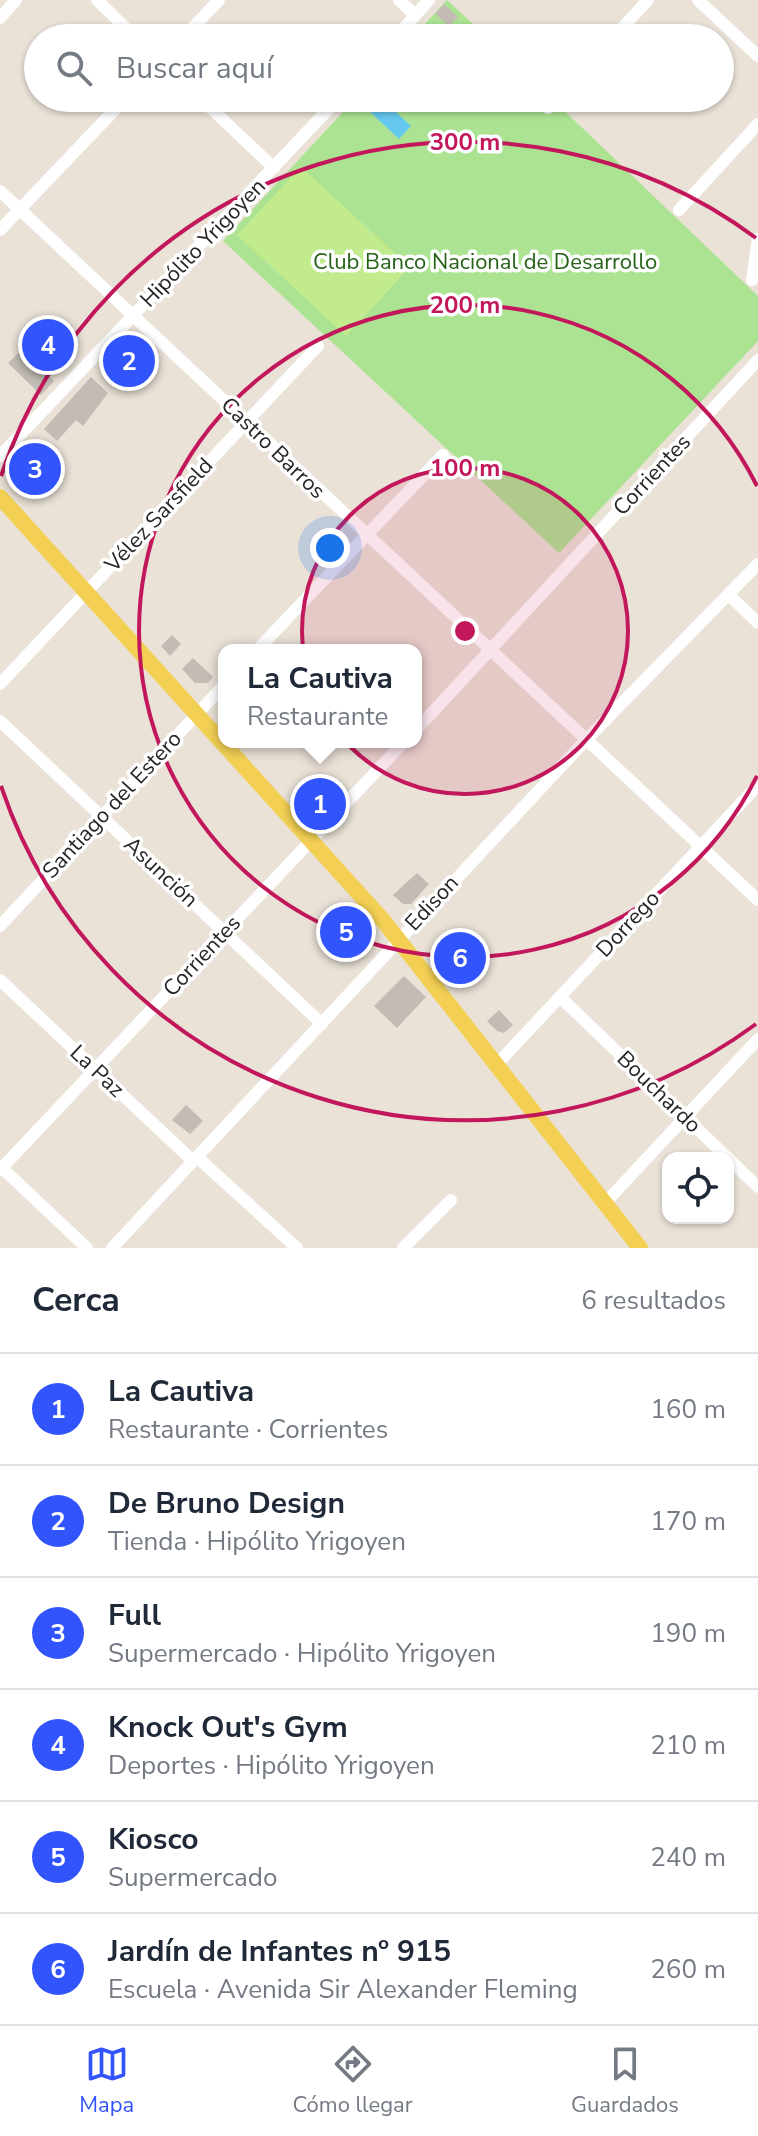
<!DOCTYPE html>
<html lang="es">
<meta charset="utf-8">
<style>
body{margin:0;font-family:"Nunito Sans",sans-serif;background:#f6f6f7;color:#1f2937}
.controls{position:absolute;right:24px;bottom:24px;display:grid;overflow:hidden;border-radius:16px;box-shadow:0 2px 6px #0004}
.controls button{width:72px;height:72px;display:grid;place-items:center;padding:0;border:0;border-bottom:2px solid #e0e1e3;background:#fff;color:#1f2937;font:40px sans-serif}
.you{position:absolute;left:330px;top:548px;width:28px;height:28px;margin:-20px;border:6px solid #fff;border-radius:50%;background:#1a73e8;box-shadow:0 0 0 12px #1a73e833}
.badge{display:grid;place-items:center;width:52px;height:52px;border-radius:50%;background:#3254fd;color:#fff;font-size:26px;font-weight:700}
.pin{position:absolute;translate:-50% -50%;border:4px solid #fff;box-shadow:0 2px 8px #0006}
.popup{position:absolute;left:218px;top:644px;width:204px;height:104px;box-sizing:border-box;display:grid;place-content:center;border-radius:16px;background:#fff;filter:drop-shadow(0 2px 6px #0005);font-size:26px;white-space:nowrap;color:#747a83}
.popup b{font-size:30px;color:#1f2937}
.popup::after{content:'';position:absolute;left:50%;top:100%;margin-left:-16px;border:16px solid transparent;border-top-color:#fff}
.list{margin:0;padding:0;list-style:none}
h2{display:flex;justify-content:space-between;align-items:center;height:104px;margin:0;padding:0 32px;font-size:34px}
h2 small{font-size:26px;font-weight:400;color:#747a83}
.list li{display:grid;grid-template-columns:52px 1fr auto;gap:24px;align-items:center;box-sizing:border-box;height:112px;padding:0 32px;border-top:2px solid #e0e1e3}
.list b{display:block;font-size:30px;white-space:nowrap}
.list p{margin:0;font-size:26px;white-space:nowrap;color:#747a83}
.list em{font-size:26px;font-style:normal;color:#747a83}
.icon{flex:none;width:44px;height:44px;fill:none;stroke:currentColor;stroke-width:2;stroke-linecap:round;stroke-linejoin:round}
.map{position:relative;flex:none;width:758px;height:1248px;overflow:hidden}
.search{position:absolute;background:#fff;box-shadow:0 2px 6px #0004;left:24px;right:24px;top:24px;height:88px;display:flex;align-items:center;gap:20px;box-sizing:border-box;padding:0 28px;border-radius:44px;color:#747a83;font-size:30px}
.sheet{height:776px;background:#fff}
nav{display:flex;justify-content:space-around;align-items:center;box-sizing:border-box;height:112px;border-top:2px solid #e0e1e3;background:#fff;font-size:22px;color:#747a83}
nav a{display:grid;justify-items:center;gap:4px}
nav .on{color:#3254fd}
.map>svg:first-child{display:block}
</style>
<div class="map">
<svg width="758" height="1248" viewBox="0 0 758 1248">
<rect width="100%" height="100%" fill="#eae2d7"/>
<g fill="#ace392">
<polygon points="447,0 488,38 412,38"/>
<polygon points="356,98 551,98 758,296 758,341 559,553 223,241"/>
</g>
<polygon fill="#c2eb8d" points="301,167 410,267 346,336 237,235"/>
<polygon fill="#66c9f0" points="382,99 411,126 399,139 370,112"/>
<g fill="#c2bcb5">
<polygon points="444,4 458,17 449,26 435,14"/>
<polygon points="36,322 71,355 50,377 54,381 41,395 8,363 31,341 24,335"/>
<polygon points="122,346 145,366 137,375 133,372 122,383 104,366"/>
<polygon points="91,377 108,393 83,426 76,420 57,441 44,429"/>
<polygon points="28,443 44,458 50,451 56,457 23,491 1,469"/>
<polygon points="172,635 181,644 170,656 161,646"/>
<polygon points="193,658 213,677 208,683 195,683 182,669"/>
<polygon points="417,873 429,884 411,904 403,904 393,895"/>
<polygon points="343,912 361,933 346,948 326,926"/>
<polygon points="404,976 426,997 397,1028 374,1006"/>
<polygon points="499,1010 513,1025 504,1033 497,1031 487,1021"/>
<polygon points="186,1105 203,1121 190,1134 172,1120"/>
</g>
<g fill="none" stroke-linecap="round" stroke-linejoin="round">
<g stroke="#fff" stroke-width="12">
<polyline points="97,0 136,38"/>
<polyline points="399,0 415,15"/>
<polyline points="698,0 758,56"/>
<polyline points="0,18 16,0"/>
<polyline points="183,38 219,0"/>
<polyline points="395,38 429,0"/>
<polyline points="613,38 648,0"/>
<polyline points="200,98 274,168"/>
<polyline points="548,108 558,98"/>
<polyline points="0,191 758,900"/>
<polyline points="679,210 758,124"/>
<polyline points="0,230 126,98"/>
<polyline points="752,280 758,239"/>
<polyline points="0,456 339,98"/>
<polyline points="729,595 758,623"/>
<polyline points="257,650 443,455"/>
<polyline points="0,684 318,346"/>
<polyline points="0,721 322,1024"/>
<polyline points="416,730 758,360"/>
<polyline points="0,926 224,685"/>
<polyline points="0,980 193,1161"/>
<polyline points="560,997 758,1187"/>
<polyline points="498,1063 758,785"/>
<polyline points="197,1157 297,1248"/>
<polyline points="0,1166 87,1248"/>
<polyline points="0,1170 404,742"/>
<polyline points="606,1202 758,1039"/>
<polyline points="112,1248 584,742 758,564"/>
<polyline points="403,1248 451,1200"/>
</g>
<polyline stroke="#f3d054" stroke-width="16" points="0,497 382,919 640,1248"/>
</g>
<circle cx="465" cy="631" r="163" fill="#c2185b" fill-opacity=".12"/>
<g fill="none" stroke="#c2185b" stroke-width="4">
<circle cx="465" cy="631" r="163"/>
<path d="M757 776A326 326 0 1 1 757 486"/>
<path d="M756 1024A489 489 0 0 1 1 786M1 476A489 489 0 0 1 756 238"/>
</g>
<g text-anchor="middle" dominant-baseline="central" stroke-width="7" stroke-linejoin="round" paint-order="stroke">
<g font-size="22" fill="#272727" stroke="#fff">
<text transform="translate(203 243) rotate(-46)">Hipólito Yrigoyen</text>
<text transform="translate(273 448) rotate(44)">Castro Barros</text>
<text transform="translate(652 475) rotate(-47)">Corrientes</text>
<text transform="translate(159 515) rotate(-47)">Vélez Sarsfield</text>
<text transform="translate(112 805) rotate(-47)">Santiago del Estero</text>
<text transform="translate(161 872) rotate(43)">Asunción</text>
<text transform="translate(432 903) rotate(-47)">Edison</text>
<text transform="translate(628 924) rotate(-47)">Dorrego</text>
<text transform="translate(202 956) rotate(-47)">Corrientes</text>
<text transform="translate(97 1071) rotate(43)">La Paz</text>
<text transform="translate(659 1092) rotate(44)">Bouchardo</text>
</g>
<g font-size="22" fill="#266317" stroke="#fff">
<text x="485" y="262">Club Banco Nacional de Desarrollo</text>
</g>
</g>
<circle cx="465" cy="631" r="12" fill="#c2185b" stroke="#fff" stroke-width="4"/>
<g font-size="24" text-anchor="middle" font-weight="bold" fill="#c2185b" stroke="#fff" stroke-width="7" stroke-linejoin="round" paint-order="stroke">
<text x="465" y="150">300 m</text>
<text x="465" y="313">200 m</text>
<text x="465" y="476">100 m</text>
</g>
</svg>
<div class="controls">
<button><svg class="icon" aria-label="locate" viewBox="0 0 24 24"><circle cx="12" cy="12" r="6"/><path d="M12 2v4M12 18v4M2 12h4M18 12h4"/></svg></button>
</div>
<div class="you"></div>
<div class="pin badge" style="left:320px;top:804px">1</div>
<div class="popup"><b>La Cautiva</b>Restaurante</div>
<div class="pin badge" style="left:129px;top:361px">2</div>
<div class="pin badge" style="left:35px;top:469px">3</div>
<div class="pin badge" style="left:48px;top:345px">4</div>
<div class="pin badge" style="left:346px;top:932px">5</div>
<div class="pin badge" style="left:460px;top:958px">6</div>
<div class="search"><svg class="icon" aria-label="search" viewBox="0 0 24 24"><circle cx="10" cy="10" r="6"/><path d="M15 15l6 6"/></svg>Buscar aquí</div>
</div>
<section class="sheet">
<h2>Cerca<small>6 resultados</small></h2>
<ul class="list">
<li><span class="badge">1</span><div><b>La Cautiva</b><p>Restaurante · Corrientes</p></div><em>160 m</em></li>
<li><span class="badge">2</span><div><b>De Bruno Design</b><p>Tienda · Hipólito Yrigoyen</p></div><em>170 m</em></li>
<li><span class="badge">3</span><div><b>Full</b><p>Supermercado · Hipólito Yrigoyen</p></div><em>190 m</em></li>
<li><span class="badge">4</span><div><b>Knock Out's Gym</b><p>Deportes · Hipólito Yrigoyen</p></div><em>210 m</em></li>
<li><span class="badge">5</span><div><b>Kiosco</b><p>Supermercado</p></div><em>240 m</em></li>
<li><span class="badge">6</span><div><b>Jardín de Infantes nº 915</b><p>Escuela · Avenida Sir Alexander Fleming</p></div><em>260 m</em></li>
</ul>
</section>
<nav>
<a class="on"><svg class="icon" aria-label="map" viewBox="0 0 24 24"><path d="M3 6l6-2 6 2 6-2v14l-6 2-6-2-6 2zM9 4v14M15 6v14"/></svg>Mapa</a>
<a><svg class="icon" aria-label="directions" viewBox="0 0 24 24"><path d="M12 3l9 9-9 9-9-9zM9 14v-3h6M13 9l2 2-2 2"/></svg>Cómo llegar</a>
<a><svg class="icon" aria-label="saved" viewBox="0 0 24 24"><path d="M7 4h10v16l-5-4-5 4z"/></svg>Guardados</a>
</nav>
